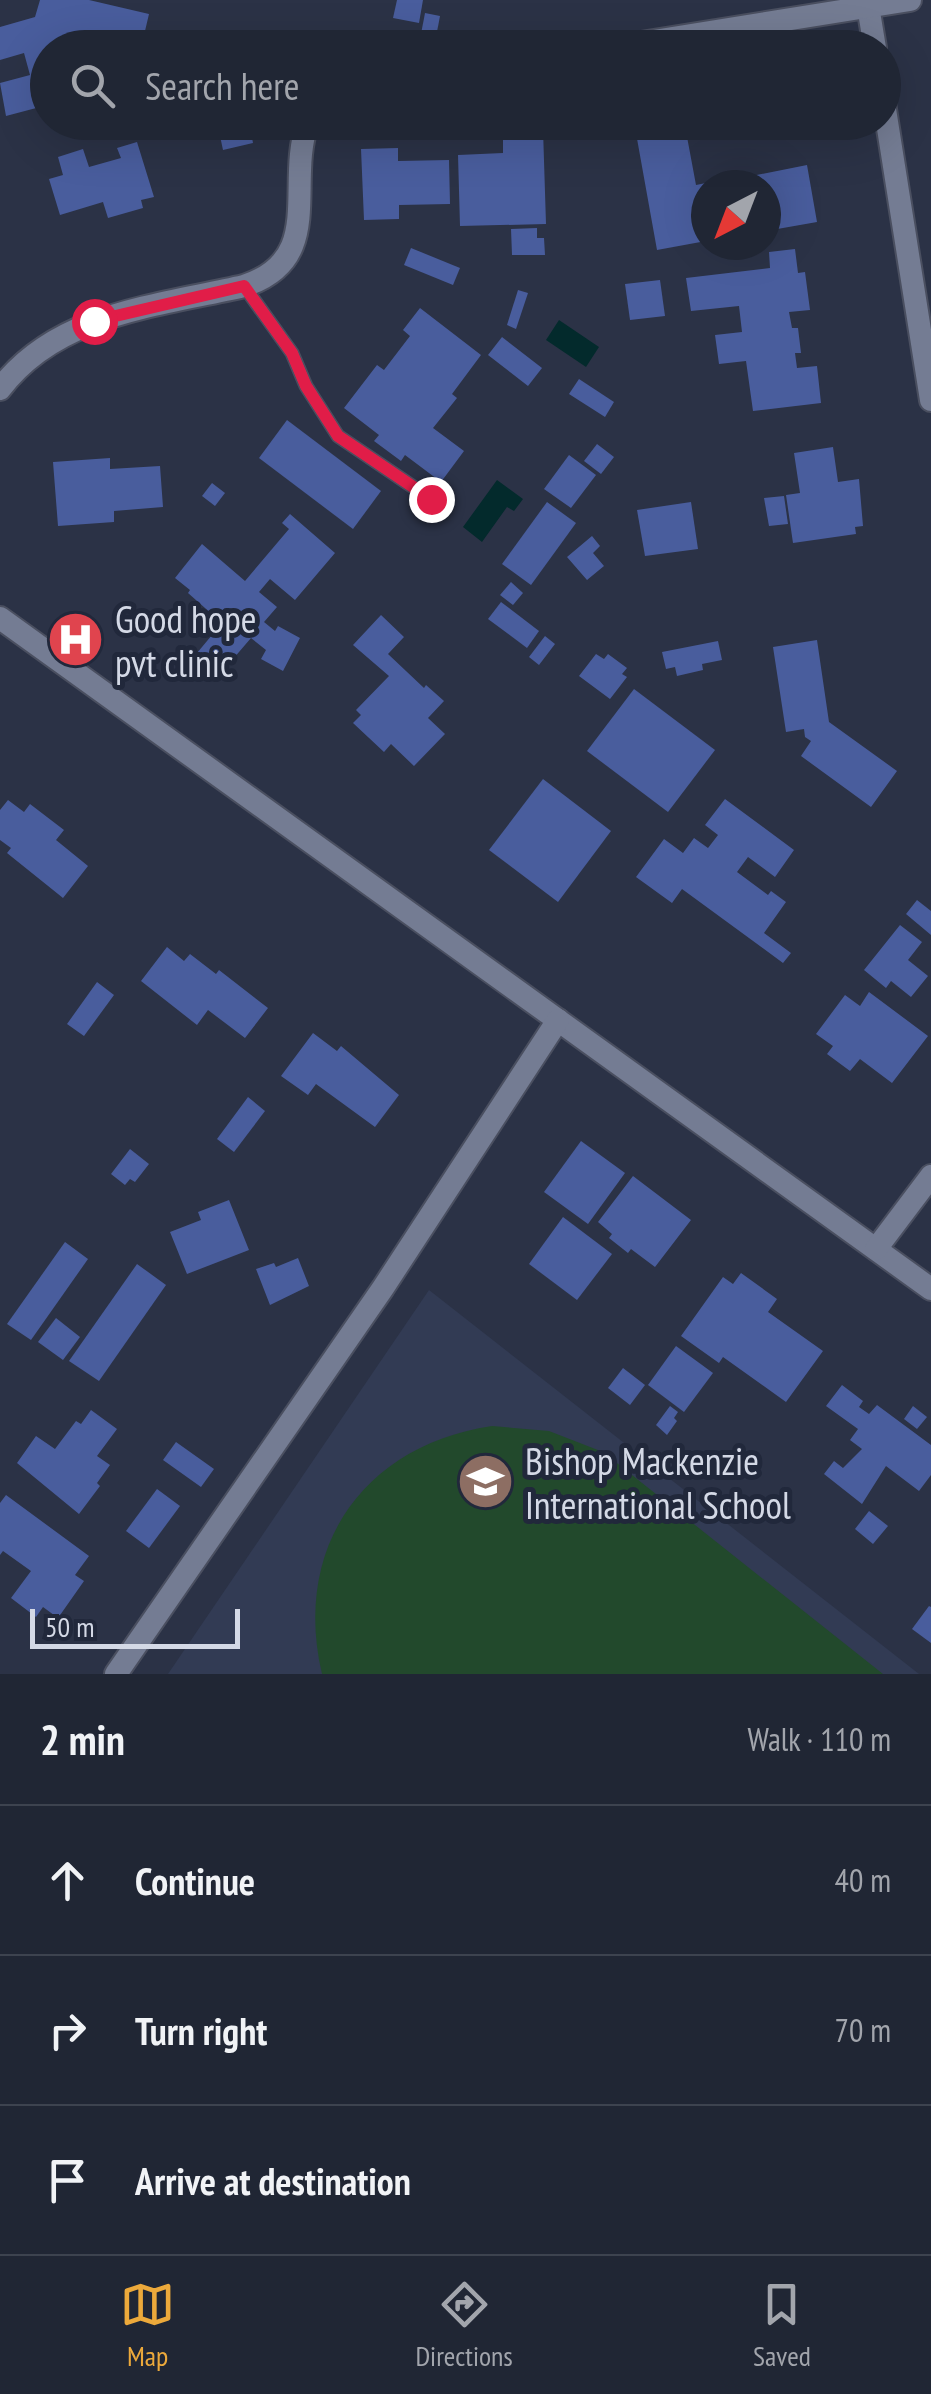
<!DOCTYPE html>
<meta charset="utf-8">
<style>
body{margin:0;font-family:"PT Sans Narrow",sans-serif;background:#282e3c;color:#f1f3f6}
.compass{position:absolute;left:691px;top:170px;width:90px;height:90px;border-radius:50%;background:#202634;box-shadow:0 10px 40px #0002;rotate:222deg}
.scale{position:absolute;left:30px;bottom:25px;width:210px;box-sizing:border-box;padding-left:10px;border:5px solid #d4d9e6;border-top:0;font-size:28px;line-height:35px;white-space:nowrap;color:#d4d9e6;-webkit-text-stroke:8px #21283b;paint-order:stroke}
.stop{position:absolute;width:30px;height:30px;margin:-22px;border:8px solid #e11d48;border-radius:50%;background:#fff}
.stop.end{background:#e11d48;border-color:#fff;box-shadow:0 2px 10px #0008}
.list{margin:0;padding:0;list-style:none}
h2{display:flex;justify-content:space-between;align-items:center;height:130px;margin:0;padding:0 40px;font-size:42px}
h2 small{font-size:32px;font-weight:400;color:#a2a5ac}
.list li{display:grid;grid-template-columns:65px 1fr auto;gap:30px;align-items:center;box-sizing:border-box;height:150px;padding:0 40px;border-top:2px solid #3d434f}
.list b{display:block;font-size:38px;white-space:nowrap}
.list em{font-size:32px;font-style:normal;color:#a2a5ac}
.icon{flex:none;width:55px;height:55px;fill:none;stroke:currentColor;stroke-width:2;stroke-linecap:round;stroke-linejoin:round}
.map{position:relative;flex:none;width:931px;height:1674px;overflow:hidden}
.search{position:absolute;background:#202634;box-shadow:0 10px 40px #0002;left:30px;right:30px;top:30px;height:110px;display:flex;align-items:center;gap:25px;box-sizing:border-box;padding:0 35px;border-radius:55px;color:#a2a5ac;font-size:38px}
.sheet{height:580px;background:#202634}
nav{display:flex;justify-content:space-around;align-items:center;box-sizing:border-box;height:140px;border-top:2px solid #3d434f;background:#202634;font-size:28px;color:#a2a5ac}
nav a{display:grid;justify-items:center;gap:5px}
nav .on{color:#eca93b}
.map>svg:first-child{display:block}
</style>
<div class="map">
<svg width="931" height="1674" viewBox="0 0 931 1674">
<rect width="100%" height="100%" fill="#2b3246"/>
<polygon fill="#323b54" points="429,1290 919,1674 168,1674"/>
<path fill="#22492c" d="M492,1426L549,1431L603,1452L883,1674H322C292,1547 364,1445 492,1426Z"/>
<g fill="#032a2c">
<polygon points="559,320 599,347 586,367 546,340"/>
<polygon points="497,480 523,499 514,511 507,507 482,542 463,527"/>
</g>
<g fill="#495d9d">
<polygon points="40,0 89,0 149,14 141,48 48,48 48,78 33,82 40,107 6,116 0,83 30,75 24,53 0,60 0,27 35,17"/>
<polygon points="397,0 423,0 419,23 393,18"/>
<polygon points="425,13 440,16 436,37 421,34"/>
<polygon points="217,122 235,122 238,135 251,132 253,143 223,150"/>
<polygon points="634,122 695,122 685,126 696,185 706,183 706,241 657,250"/>
<polygon points="543,129 546,224 460,226 458,155 503,153 503,130"/>
<polygon points="137,142 154,197 141,200 143,208 108,218 103,202 60,215 49,179 63,175 58,157 83,149 89,167 121,158 117,148"/>
<polygon points="398,148 398,161 449,160 450,204 399,205 399,219 364,220 361,149"/>
<polygon points="807,165 817,222 766,231 766,185 707,185"/>
<polygon points="537,228 537,238 544,238 545,255 512,255 511,229"/>
<polygon points="411,248 460,268 453,285 404,265"/>
<polygon points="795,249 798,273 805,272 810,310 789,312 792,328 798,328 801,353 795,353 797,368 817,366 821,403 753,411 746,361 719,364 715,335 742,332 739,306 691,311 686,278 770,268 769,252"/>
<polygon points="660,280 665,316 630,320 625,284"/>
<polygon points="518,290 528,293 516,329 507,325"/>
<polygon points="420,308 481,355 452,394 457,398 433,428 464,451 441,482 405,455 401,461 374,441 379,435 344,408 377,365 384,370 410,336 403,330"/>
<polygon points="502,337 542,368 528,386 488,355"/>
<polygon points="579,379 614,402 605,417 569,394"/>
<polygon points="287,420 381,491 353,529 259,458"/>
<polygon points="597,444 614,457 601,474 584,461"/>
<polygon points="833,447 838,482 859,479 863,526 855,527 856,534 793,543 786,495 800,493 794,453"/>
<polygon points="569,455 596,475 571,508 544,489"/>
<polygon points="110,458 110,469 160,466 163,507 114,511 114,522 58,526 53,462"/>
<polygon points="212,483 225,493 215,506 202,496"/>
<polygon points="784,496 788,524 769,526 764,498"/>
<polygon points="547,502 576,523 531,585 502,564"/>
<polygon points="691,502 698,549 645,556 637,510"/>
<polygon points="290,514 335,553 295,600 270,579 259,592 277,607 264,622 275,631 278,626 300,638 283,671 261,659 266,650 251,638 221,673 197,653 222,623 188,593 190,590 175,578 202,544 245,581 289,529 282,523"/>
<polygon points="592,536 600,546 593,553 604,566 587,580 567,557"/>
<polygon points="511,582 523,593 513,605 500,595"/>
<polygon points="501,602 539,631 527,648 488,619"/>
<polygon points="381,615 404,637 388,654 424,688 426,685 444,701 428,718 445,734 414,766 391,744 384,752 353,723 361,715 356,710 389,676 353,645"/>
<polygon points="545,636 555,644 539,665 529,657"/>
<polygon points="817,640 829,722 897,771 871,807 801,756 811,741 805,737 804,729 786,732 773,647"/>
<polygon points="718,641 722,660 702,664 703,670 677,676 675,667 666,669 662,652"/>
<polygon points="596,654 604,659 608,654 627,668 622,674 627,677 610,699 579,676"/>
<polygon points="634,689 715,750 668,812 587,751"/>
<polygon points="543,779 611,831 558,902 489,850"/>
<polygon points="725,799 794,850 775,877 748,857 737,872 768,895 771,891 786,902 764,933 791,953 783,963 682,889 672,903 636,877 664,839 683,853 694,838 708,848 718,835 705,825"/>
<polygon points="8,800 24,812 30,804 64,830 56,840 88,866 63,898 7,853 11,848 0,840 0,810"/>
<polygon points="917,900 931,911 931,935 906,914"/>
<polygon points="900,925 922,942 908,960 928,976 911,997 891,981 886,988 864,970"/>
<polygon points="167,947 184,961 190,954 216,974 219,970 268,1008 245,1038 208,1010 197,1025 141,981"/>
<polygon points="97,982 114,995 84,1036 67,1024"/>
<polygon points="869,992 928,1036 892,1083 860,1059 850,1071 827,1054 833,1046 816,1034 845,995 860,1006"/>
<polygon points="313,1033 337,1051 341,1046 399,1095 375,1127 316,1084 308,1095 281,1076"/>
<polygon points="248,1097 265,1111 234,1152 217,1139"/>
<polygon points="581,1141 625,1173 588,1224 544,1192"/>
<polygon points="130,1149 149,1164 135,1182 130,1179 125,1185 111,1174"/>
<polygon points="633,1176 691,1220 655,1267 631,1249 628,1253 609,1238 612,1234 598,1222"/>
<polygon points="229,1200 249,1250 187,1274 170,1232 201,1220 198,1212"/>
<polygon points="563,1217 612,1254 577,1300 529,1264"/>
<polygon points="65,1242 88,1259 31,1340 7,1324"/>
<polygon points="298,1258 309,1286 270,1305 256,1269 274,1263 276,1267"/>
<polygon points="137,1264 166,1285 99,1381 69,1361"/>
<polygon points="741,1273 777,1299 768,1312 823,1351 786,1402 723,1357 719,1363 681,1336 723,1277 733,1284"/>
<polygon points="56,1318 80,1337 63,1360 38,1342"/>
<polygon points="676,1346 713,1373 684,1412 648,1385"/>
<polygon points="623,1368 645,1385 630,1405 608,1388"/>
<polygon points="842,1385 863,1401 859,1407 869,1414 877,1405 931,1445 931,1475 919,1491 886,1466 862,1504 824,1474 834,1461 843,1468 862,1449 850,1440 858,1429 826,1406"/>
<polygon points="670,1406 678,1412 674,1418 677,1421 667,1435 656,1425"/>
<polygon points="913,1406 927,1417 917,1429 904,1419"/>
<polygon points="91,1410 117,1429 97,1456 110,1465 97,1483 100,1486 79,1514 17,1463 36,1436 55,1449 76,1421 81,1424"/>
<polygon points="176,1442 214,1469 201,1487 163,1460"/>
<polygon points="157,1489 180,1506 149,1548 126,1531"/>
<polygon points="6,1495 89,1556 75,1575 84,1581 58,1618 43,1607 36,1617 11,1598 31,1571 3,1551 0,1555 0,1503"/>
<polygon points="869,1511 888,1526 873,1544 855,1529"/>
<polygon points="929,1606 931,1607 931,1643 912,1629"/>
</g>
<g fill="none" stroke-linecap="round" stroke-linejoin="round">
<defs>
<polyline id="service" points="244,286 292,353 306,386 338,436 431,499"/>
<g id="minor">
<polyline points="867,0 875,48"/>
<polyline points="610,48 910,0"/>
<polyline points="884,103 931,400"/>
<path d="M0,389C57,313 158,306 244,286C327,259 285,184 308,122"/>
<polyline points="0,618 931,1289"/>
<polyline points="876,1249 931,1176"/>
<polyline points="116,1674 383,1288 558,1020"/>
</g>
</defs>
<use href="#service" stroke="#4a4f60" stroke-width="15"/>
<use href="#minor" stroke="#4a4f60" stroke-width="26"/>
<use href="#service" stroke="#747c93" stroke-width="11"/>
<use href="#minor" stroke="#747c93" stroke-width="22"/>
</g>
<g fill="none" stroke-linecap="round" stroke-linejoin="round">
<polyline stroke="#e11d48" stroke-width="12" points="94,321 244,286 292,353 306,386 338,436 431,499"/>
</g>
<defs>
<symbol id="hospital-disc" viewBox="-11 -11 22 22"><circle r="9.5" fill="#e0444e" stroke="#21283b"/><path d="M-5-5h3v3.5h4V-5h3V5h-3V1.5h-4V5h-3Z" fill="#fff"/></symbol>
<symbol id="school-disc" viewBox="-11 -11 22 22"><circle r="9.5" fill="#8d6e63" stroke="#21283b"/><path d="M0-5L7-2L0 1L-7-2ZM-4 1L0 2.5L4 1V4Q0 6-4 4Z" fill="#fff"/></symbol>
</defs>
<g fill-rule="evenodd">
<use href="#hospital-disc" x="44" y="608" width="63" height="63"/>
<use href="#school-disc" x="454" y="1450" width="63" height="63"/>
</g>
<g text-anchor="middle" dominant-baseline="central" stroke-width="10" stroke-linejoin="round" paint-order="stroke">
<g font-size="38" fill="#d4d9e6" stroke="#21283b" text-anchor="start">
<text x="115" y="618">Good hope<tspan x="115" dy="44">pvt clinic</tspan></text>
<text x="525" y="1460">Bishop Mackenzie<tspan x="525" dy="44">International School</tspan></text>
</g>
</g>
</svg>
<svg class="compass" viewBox="-18 -18 36 36"><path d="M0-13l5 13h-10z" fill="#e53935"/><path d="M0 13l5-13h-10z" fill="#a2a5ac"/></svg>
<div class="scale">50 m</div>
<div class="stop" style="left:94px;top:321px"></div>
<div class="stop end" style="left:431px;top:499px"></div>
<div class="search"><svg class="icon" aria-label="search" viewBox="0 0 24 24"><circle cx="10" cy="10" r="6"/><path d="M15 15l6 6"/></svg>Search here</div>
</div>
<section class="sheet">
<h2>2 min<small>Walk · 110 m</small></h2>
<ul class="list">
<li><svg class="icon" aria-label="ahead" viewBox="0 0 24 24"><path d="M12 20V5M6 11l6-6 6 6"/></svg><div><b>Continue</b></div><em>40 m</em></li>
<li><svg class="icon" aria-label="right" viewBox="0 0 24 24"><path d="M7 20v-9h11M14 6l5 5-5 5"/></svg><div><b>Turn right</b></div><em>70 m</em></li>
<li><svg class="icon" aria-label="arrive" viewBox="0 0 24 24"><path d="M6 21V4h12l-3 4 3 4H6"/></svg><div><b>Arrive at destination</b></div></li>
</ul>
</section>
<nav>
<a class="on"><svg class="icon" aria-label="map" viewBox="0 0 24 24"><path d="M3 6l6-2 6 2 6-2v14l-6 2-6-2-6 2zM9 4v14M15 6v14"/></svg>Map</a>
<a><svg class="icon" aria-label="directions" viewBox="0 0 24 24"><path d="M12 3l9 9-9 9-9-9zM9 14v-3h6M13 9l2 2-2 2"/></svg>Directions</a>
<a><svg class="icon" aria-label="saved" viewBox="0 0 24 24"><path d="M7 4h10v16l-5-4-5 4z"/></svg>Saved</a>
</nav>
